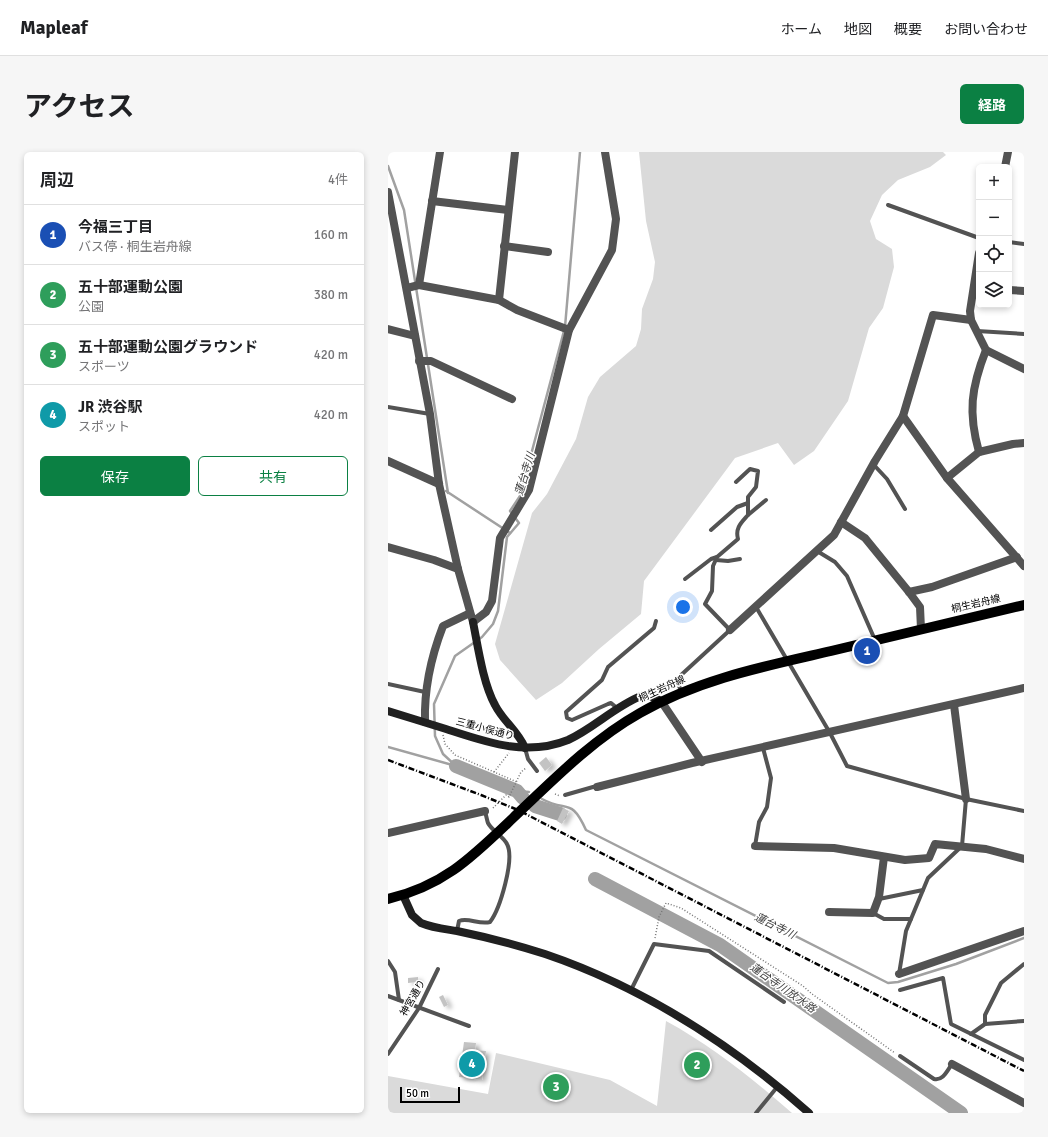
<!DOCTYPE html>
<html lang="ja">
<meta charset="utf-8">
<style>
body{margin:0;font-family:Signika,"Noto Sans JP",sans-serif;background:#f6f6f6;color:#202124}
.controls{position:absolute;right:12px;top:12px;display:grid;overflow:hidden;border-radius:6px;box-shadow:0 2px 6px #0003}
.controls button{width:36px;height:36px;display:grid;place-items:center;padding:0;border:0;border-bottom:1px solid #e0e0e0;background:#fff;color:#202124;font:20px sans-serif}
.scale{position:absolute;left:12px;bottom:10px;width:60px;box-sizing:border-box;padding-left:4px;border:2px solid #000;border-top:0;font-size:11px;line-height:14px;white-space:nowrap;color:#000;-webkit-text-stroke:3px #fff;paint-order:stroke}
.you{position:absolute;left:295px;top:455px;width:14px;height:14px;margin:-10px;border:3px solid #fff;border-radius:50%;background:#1a73e8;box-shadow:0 0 0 6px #1a73e833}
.badge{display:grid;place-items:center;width:26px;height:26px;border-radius:50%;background:#0b8043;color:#fff;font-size:13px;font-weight:700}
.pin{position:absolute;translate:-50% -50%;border:2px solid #fff;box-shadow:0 1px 4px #0006}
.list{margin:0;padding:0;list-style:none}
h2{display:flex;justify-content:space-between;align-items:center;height:52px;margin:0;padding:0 16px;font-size:17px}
h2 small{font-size:13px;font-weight:400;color:#757577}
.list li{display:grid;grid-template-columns:26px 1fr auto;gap:12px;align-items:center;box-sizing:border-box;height:60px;padding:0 16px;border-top:1px solid #e0e0e0}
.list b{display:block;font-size:15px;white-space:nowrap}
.list p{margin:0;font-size:13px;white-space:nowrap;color:#757577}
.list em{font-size:13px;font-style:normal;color:#757577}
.actions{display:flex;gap:8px;padding:12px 16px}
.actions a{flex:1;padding:9px 0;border:1px solid #0b8043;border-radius:6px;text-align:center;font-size:14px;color:#0b8043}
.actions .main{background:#0b8043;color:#fff}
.icon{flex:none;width:22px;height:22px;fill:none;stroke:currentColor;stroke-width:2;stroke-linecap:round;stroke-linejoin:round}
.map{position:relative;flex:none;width:636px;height:961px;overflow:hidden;border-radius:6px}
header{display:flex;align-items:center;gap:24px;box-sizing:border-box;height:56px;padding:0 20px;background:#fff;border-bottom:1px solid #e0e0e0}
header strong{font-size:19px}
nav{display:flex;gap:22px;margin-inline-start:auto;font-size:14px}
.intro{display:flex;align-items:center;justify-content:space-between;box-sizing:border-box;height:96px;padding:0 24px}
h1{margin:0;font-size:28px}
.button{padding:10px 18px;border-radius:6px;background:#0b8043;color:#fff;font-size:14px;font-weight:700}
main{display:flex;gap:24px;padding:0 24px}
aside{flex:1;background:#fff;border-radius:6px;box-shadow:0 2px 6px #0003}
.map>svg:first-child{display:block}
</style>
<header>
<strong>Mapleaf</strong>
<nav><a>ホーム</a><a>地図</a><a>概要</a><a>お問い合わせ</a></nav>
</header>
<div class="intro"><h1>アクセス</h1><a class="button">経路</a></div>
<main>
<aside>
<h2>周辺<small>4件</small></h2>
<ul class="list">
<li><span class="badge" style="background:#1a4fb4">1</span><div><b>今福三丁目</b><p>バス停 · 桐生岩舟線</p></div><em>160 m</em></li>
<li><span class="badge" style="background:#2e9e5b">2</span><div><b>五十部運動公園</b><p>公園</p></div><em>380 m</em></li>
<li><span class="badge" style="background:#2e9e5b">3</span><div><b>五十部運動公園グラウンド</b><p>スポーツ</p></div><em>420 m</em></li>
<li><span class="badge" style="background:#0f9aa8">4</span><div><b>JR 渋谷駅</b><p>スポット</p></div><em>420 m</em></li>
</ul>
<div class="actions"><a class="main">保存</a><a>共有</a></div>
</aside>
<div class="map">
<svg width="636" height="961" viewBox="0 0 636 961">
<defs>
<filter id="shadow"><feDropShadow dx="4.5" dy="2.5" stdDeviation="2" flood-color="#0004"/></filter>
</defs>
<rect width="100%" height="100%" fill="#fff"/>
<g fill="#dadada">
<polygon points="251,0 555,0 558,3 542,15 510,28 494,43 482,69 488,87 504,97 506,115 495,156 481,176 460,249 426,299 406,313 390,291 347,306 256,429 253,462 211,497 174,531 148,548 112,508 107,492 144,361 159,342 188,287 200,245 212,225 248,194 253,177 254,157 265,127 267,110 258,69"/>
<path d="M278,869C324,894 365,927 404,961H0V924L100,942L108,901L222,928L269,954Z"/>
</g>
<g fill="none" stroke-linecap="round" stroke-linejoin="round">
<g stroke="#a1a1a1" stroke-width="2.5">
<polyline points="0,14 16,58 60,341"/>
<polyline points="58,339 122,381"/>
<polyline points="0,595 68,614"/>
<polyline points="68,614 55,602 47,584 46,552 67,504 94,485 105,472 110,459 119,385 131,371 122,359 132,344 177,175 192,0"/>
<polyline points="129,639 141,640"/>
<path d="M154,647C180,661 183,645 198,678L500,831L510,830L568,812L636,786"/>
</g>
<g stroke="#a1a1a1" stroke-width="14">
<polyline points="68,614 129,639 135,646"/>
<polyline points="147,654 172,662"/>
<polyline points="207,727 332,793 573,961"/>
</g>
</g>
<g fill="#c3c3c3" filter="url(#shadow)">
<polygon points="158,605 164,613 157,619 151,611"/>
<polygon points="175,656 181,659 174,672 169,669"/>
<polygon points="30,825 30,830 20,831 20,826"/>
<polygon points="55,843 60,853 56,855 51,845"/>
<polygon points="76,890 88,891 87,898 98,899 94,928 71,925"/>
</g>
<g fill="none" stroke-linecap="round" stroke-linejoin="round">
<g stroke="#757575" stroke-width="1.5" stroke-dasharray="1 2" stroke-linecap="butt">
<polyline points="55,583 57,592 67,603 129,630"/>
<polyline points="106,620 121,601"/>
<polyline points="167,642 172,644"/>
<polyline points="105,656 118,643 121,645 133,620 138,616"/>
<polyline points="267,786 271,765 278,751 293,756 415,834 424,842 507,901"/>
</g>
<g stroke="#535353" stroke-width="4">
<polyline points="500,53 591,86"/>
<polyline points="621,90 636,92"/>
<polyline points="589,179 636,182"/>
<polyline points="0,255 42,262"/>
<polyline points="485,312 499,327 517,357"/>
<polyline points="360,363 378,348"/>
<polyline points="323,378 349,355 360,351"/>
<polyline points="429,399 447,410 459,424 487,488"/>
<polyline points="328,408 340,409 352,407"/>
<polyline points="297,427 323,407 329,405"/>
<polyline points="368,455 442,581 459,614 578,647 636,659"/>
<polyline points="0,532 37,540"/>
<path d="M293,539L289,529L292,524L342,478L317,452L324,439L325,414L329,405L350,387C347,376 353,371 360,363V345L368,335L370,319L362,317L348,330"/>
<polyline points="229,556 223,551 220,552 184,568 179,566 178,560 214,528 220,515 266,476 268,469"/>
<polyline points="137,596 140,607 149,619"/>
<polyline points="177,643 205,635 209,635"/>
<polyline points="367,694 371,670 379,655 383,626 375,596"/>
<polyline points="491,747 535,738"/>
<polyline points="485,761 496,767 523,767"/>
<path d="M69,779L71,769C80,765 91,773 102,770C112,757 127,707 119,692C115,684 104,679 100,671C99,668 98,663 97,659"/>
<polyline points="0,809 7,820 11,848"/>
<polyline points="511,822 518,779 540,726 574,694 578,647"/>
<polyline points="243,838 266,792 321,799 396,850"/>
<polyline points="512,838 555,826 563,872 636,908"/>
<polyline points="0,844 81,874"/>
<polyline points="597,872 636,869"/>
<polyline points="583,882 597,872 597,863 613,831 636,812"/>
<polyline points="0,902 31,856 50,817"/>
<path d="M512,904L546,927C555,929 559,919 564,912"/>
<polyline points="368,961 390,934"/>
</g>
<g stroke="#535353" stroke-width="8">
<polyline points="617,15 620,0"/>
<polyline points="0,40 42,262 51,332 70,417 85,470 98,460 104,449 112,386 141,338 181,178 224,98 228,67 217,0"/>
<polyline points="44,49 120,58"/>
<polyline points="116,94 160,100"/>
<polyline points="591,101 582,159 583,168 598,198 636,217"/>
<polyline points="31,133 52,0"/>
<polyline points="19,136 31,133 111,148 129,158 181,178"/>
<polyline points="621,138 636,139"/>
<polyline points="111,148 127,0"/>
<polyline points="0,177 27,184"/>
<polyline points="31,209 43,209 124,247"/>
<polyline points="515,264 559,326 636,414"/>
<path d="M591,300C580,261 583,236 598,198"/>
<polyline points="0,309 51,332"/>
<polyline points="559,326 591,300 625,292 636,291"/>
<polyline points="453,370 477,386 521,440 532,455 533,477"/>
<polyline points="0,395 46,408 70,417"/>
<polyline points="521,440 544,435 629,405"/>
<polyline points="342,478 446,383 487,309 515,264 545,163 583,168"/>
<polyline points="273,549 314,610"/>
<polyline points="566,553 578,647"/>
<path d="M37,570C36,537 43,505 55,474L82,461"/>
<polyline points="209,635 304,611 636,536"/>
<polyline points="0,681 97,659"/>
<polyline points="367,694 446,696 517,708 541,706 547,692 598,697 636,707"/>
<polyline points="441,760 485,761 491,745 496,705"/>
<polyline points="511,822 636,779"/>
<polyline points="564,912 636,951"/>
</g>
<g stroke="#202020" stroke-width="8">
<path d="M85,470C90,495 95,531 107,553C115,569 130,579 137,596"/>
<path d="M0,559C19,565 39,571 58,577C98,590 138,605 180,588C206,576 226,555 253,544L260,543L273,549"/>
<path d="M15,743L24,763L33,771C45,776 57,777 69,779C98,785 129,793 157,802C257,836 343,892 421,961"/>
</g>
<path stroke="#000" stroke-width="10" d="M0,747C57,733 84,705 125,666C165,628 204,588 252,561C311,527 378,514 443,499C508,484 572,468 636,453"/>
<polyline stroke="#000" stroke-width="2.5" stroke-dasharray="6 2 1 2" stroke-linecap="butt" points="0,608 93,643 130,658 636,919"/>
</g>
<g text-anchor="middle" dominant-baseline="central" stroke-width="3" stroke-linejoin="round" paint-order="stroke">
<g font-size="10" fill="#000" stroke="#fff">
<text transform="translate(588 452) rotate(-13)">桐生岩舟線</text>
<text transform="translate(274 537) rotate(-25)">桐生岩舟線</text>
<text transform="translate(97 577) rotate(15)">三重小俣通り</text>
<text transform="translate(25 846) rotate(-60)">神宮通り</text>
</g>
<g font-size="11" font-style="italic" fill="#424242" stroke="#fff">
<text transform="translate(137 322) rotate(-73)">蓮台寺川</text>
<text transform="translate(387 774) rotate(27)">蓮台寺川</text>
<text transform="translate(395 836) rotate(35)">蓮台寺川放水路</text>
</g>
</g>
</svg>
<div class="controls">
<button>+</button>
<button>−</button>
<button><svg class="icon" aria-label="locate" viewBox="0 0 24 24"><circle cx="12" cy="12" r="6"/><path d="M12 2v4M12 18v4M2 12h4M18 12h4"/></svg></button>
<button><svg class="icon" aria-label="layers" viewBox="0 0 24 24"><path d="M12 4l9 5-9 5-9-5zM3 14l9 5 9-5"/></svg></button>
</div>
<div class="scale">50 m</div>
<div class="you"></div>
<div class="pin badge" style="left:479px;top:499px;background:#1a4fb4">1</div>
<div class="pin badge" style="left:309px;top:913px;background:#2e9e5b">2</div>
<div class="pin badge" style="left:168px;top:935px;background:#2e9e5b">3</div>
<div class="pin badge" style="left:84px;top:912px;background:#0f9aa8">4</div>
</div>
</main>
